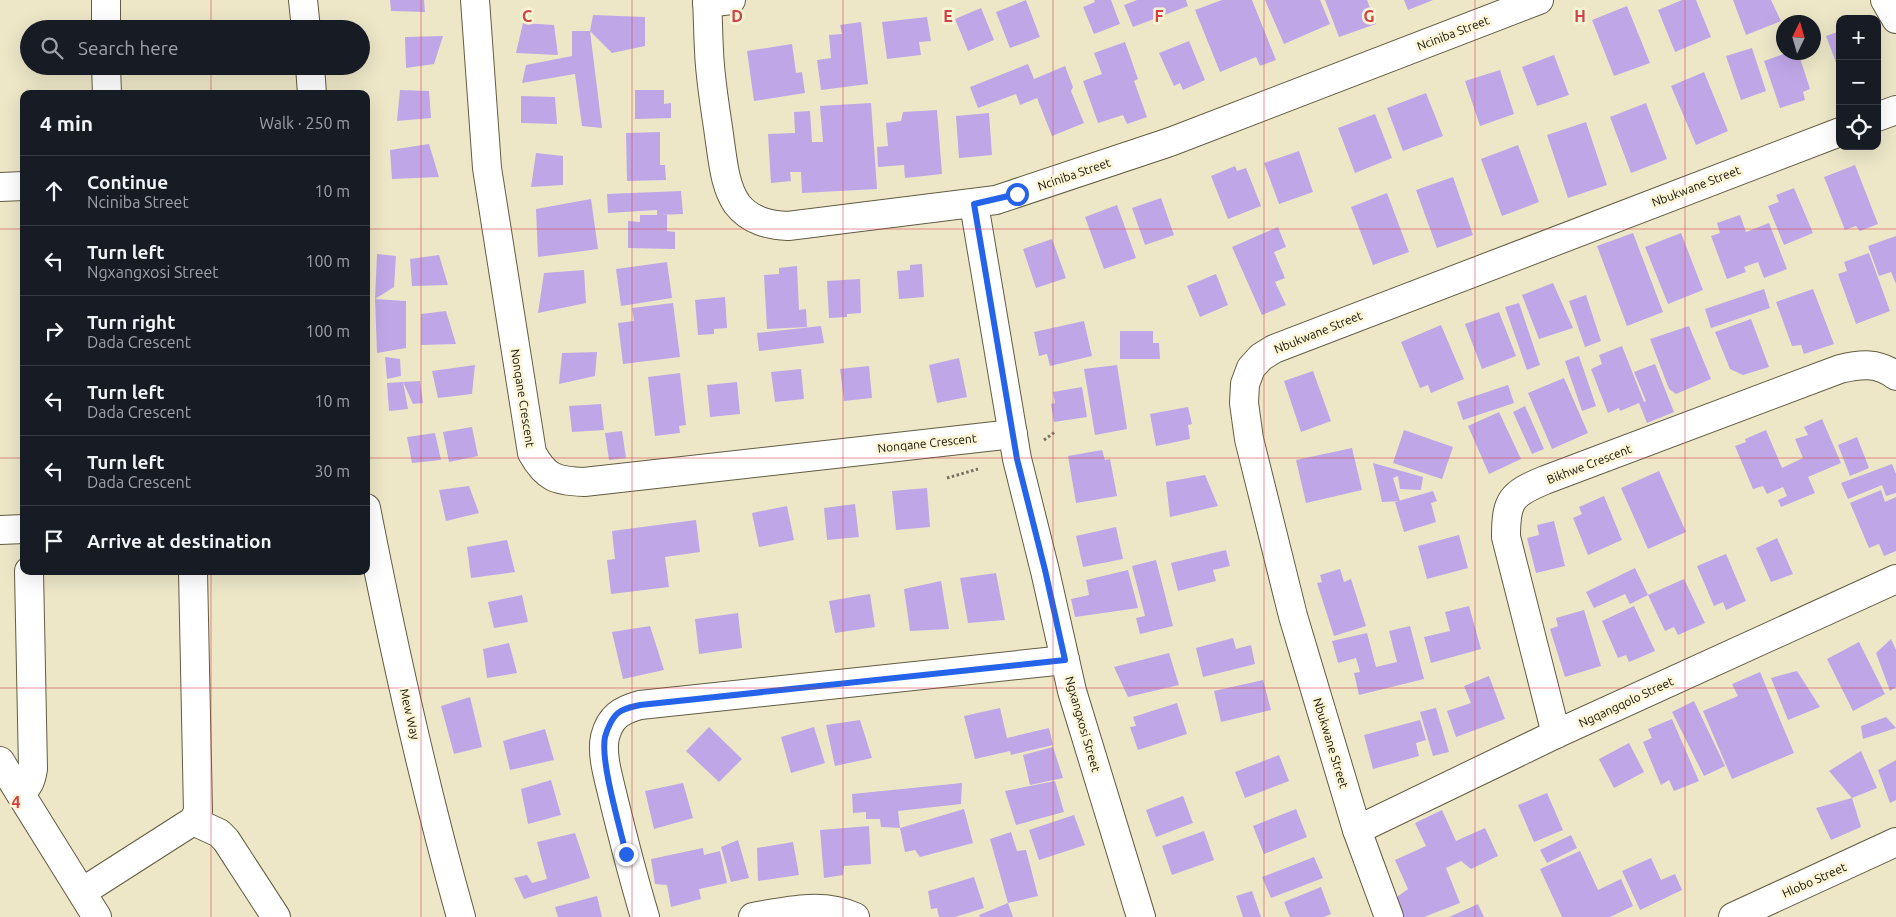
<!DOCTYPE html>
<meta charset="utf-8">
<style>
body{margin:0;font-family:Ubuntu,sans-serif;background:#20242c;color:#f1f3f6}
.controls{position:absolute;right:15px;top:15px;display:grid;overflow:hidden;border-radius:10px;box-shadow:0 5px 20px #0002}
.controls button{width:45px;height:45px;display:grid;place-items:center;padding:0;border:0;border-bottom:1px solid #363941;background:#171b24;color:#f1f3f6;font:25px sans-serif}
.compass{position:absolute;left:1776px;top:15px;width:45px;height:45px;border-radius:50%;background:#171b24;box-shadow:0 5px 20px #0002;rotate:5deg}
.stop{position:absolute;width:15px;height:15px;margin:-11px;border:4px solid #2563eb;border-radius:50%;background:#fff}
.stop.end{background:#2563eb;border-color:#fff;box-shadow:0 1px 5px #0008}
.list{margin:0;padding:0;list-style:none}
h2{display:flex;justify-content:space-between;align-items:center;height:65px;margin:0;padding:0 20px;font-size:21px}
h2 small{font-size:16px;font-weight:400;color:#9ea1a6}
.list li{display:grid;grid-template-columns:32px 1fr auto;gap:15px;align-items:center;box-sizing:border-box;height:70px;padding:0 20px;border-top:1px solid #363941}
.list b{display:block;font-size:19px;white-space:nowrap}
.list p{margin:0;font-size:16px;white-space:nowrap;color:#9ea1a6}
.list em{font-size:16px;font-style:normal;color:#9ea1a6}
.icon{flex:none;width:28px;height:28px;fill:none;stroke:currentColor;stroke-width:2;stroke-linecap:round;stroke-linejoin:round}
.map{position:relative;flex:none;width:1896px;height:917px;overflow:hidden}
.search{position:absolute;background:#171b24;box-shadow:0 5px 20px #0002;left:20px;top:20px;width:350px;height:55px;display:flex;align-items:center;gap:12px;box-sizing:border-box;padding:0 18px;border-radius:28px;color:#9ea1a6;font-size:19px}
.panel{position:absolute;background:#171b24;box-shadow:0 5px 20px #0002;left:20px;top:90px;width:350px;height:485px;border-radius:10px}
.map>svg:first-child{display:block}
</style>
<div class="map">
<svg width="1896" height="917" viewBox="0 0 1896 917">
<rect width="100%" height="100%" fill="#ede7c8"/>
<g fill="#bfa7e7">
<polygon points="390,0 424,0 425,12 391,11"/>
<polygon points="1026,0 1040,37 1010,48 996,12"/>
<polygon points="1094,0 1111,0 1120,24 1094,34 1083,7 1095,2"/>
<polygon points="1137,0 1186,0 1188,6 1133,27 1124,5"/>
<polygon points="1222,0 1252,0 1276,60 1260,66 1256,57 1220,72 1195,10"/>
<polygon points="1265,0 1320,0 1330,24 1284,44"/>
<polygon points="1325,0 1367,0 1376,24 1339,37"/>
<polygon points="1404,0 1433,0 1408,10"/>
<polygon points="1682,0 1696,0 1711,37 1675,52 1658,10"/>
<polygon points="1733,0 1771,0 1781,21 1746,35"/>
<polygon points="1627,6 1650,63 1614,76 1592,20"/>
<polygon points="981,8 994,40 968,51 955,19"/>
<polygon points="593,15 645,17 645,46 612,53 590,31"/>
<polygon points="927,17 931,41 919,42 921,55 887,59 882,22"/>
<polygon points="861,22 868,84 821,90 817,60 831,58 829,35 842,34 840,25"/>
<polygon points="523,23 554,25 558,55 516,53"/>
<polygon points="572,31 590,31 602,128 582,126 575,74 522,83 526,65 572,56"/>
<polygon points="1840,31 1840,73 1826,36"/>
<polygon points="443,36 434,64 406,68 405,37"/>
<polygon points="1189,41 1205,80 1183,90 1180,83 1174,86 1159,53"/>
<polygon points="1125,42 1138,79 1134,81 1147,117 1127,124 1123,115 1098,123 1083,81 1102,74 1094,53"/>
<polygon points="792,44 796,73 802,72 805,93 754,101 747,51"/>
<polygon points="1752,48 1766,91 1741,100 1726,56"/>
<polygon points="1789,52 1798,52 1810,89 1803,92 1805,100 1780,108 1764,61"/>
<polygon points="1554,55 1569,95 1537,106 1522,67"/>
<polygon points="1028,64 1034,79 1065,66 1073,87 1071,91 1084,123 1052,136 1037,98 1020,105 1016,94 978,108 970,87"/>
<polygon points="1500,70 1514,114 1480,126 1465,81"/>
<polygon points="1704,72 1728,131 1696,145 1671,86"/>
<polygon points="400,90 429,91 431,118 397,121"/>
<polygon points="635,90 664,90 664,104 671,103 671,118 635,119"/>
<polygon points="1426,93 1443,136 1403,151 1387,108"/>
<polygon points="521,96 555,97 557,124 521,123"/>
<polygon points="871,103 877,189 802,193 801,172 790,172 791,181 771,183 768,134 795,133 794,112 810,111 812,142 823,142 820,106"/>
<polygon points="1646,103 1667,159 1631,173 1610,117"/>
<polygon points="937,110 942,174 905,178 904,165 878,167 877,147 888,146 886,123 901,121 903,112"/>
<polygon points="989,113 992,155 959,158 956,116"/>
<polygon points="1375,114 1392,158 1355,173 1338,128"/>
<polygon points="1586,122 1607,185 1568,198 1547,135"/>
<polygon points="660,132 660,165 665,165 666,180 627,181 626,133"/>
<polygon points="429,144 439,177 392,179 390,150"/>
<polygon points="1518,145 1539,202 1502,216 1481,159"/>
<polygon points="1299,151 1313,192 1279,204 1264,163"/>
<polygon points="536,153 563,156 563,185 531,187"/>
<polygon points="1855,165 1878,224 1860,231 1856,226 1845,230 1824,177"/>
<polygon points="1235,166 1237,171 1246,168 1261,206 1228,219 1211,176"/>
<polygon points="1453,177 1473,235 1437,248 1416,190"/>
<polygon points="1794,188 1813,233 1784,245 1768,206 1779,202 1776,195"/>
<polygon points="681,191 683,214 659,215 667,215 667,231 675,232 675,249 628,248 628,221 640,222 640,215 657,215 657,210 608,213 607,194"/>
<polygon points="1387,193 1409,252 1373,265 1351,207"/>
<polygon points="1161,198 1174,235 1145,245 1132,208"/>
<polygon points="591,199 598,249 538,257 536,209"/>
<polygon points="1117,205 1136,258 1104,269 1085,217"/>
<polygon points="1740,215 1746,232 1769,223 1787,269 1764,278 1758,262 1744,267 1746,272 1727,279 1711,236 1720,233 1717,223"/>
<polygon points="1278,227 1286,247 1274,252 1285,278 1275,282 1286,305 1262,315 1232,247"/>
<polygon points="1633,233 1663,312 1627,326 1597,246"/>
<polygon points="1681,233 1703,290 1668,304 1645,247"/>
<polygon points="1896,236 1896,284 1891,272 1879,276 1868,246"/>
<polygon points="1052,239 1066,278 1036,288 1023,249"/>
<polygon points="1869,253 1890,311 1856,324 1838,274 1847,271 1844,262"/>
<polygon points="377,254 396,256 394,287 375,299 406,301 406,348 377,353 375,299"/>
<polygon points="439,255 448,285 412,286 410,259"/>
<polygon points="667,262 672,298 621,306 616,269"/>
<polygon points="922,264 924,297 899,299 897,271 910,270 910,265"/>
<polygon points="797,266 799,310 806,309 807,327 767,329 764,275 779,274 779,268"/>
<polygon points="584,270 586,303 538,313 544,273"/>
<polygon points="1216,274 1228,305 1200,317 1187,286"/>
<polygon points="860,279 861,313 847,314 847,317 829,318 827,281"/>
<polygon points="1553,283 1573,328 1539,339 1522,295"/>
<polygon points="1764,289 1770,308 1711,328 1705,309"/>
<polygon points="1813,289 1834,344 1804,354 1801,345 1792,346 1776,302"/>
<polygon points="1586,295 1601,341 1585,347 1569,301"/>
<polygon points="725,297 727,328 714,329 714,334 698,335 695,300"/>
<polygon points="673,303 680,357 623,364 618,323 634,321 632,308"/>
<polygon points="1519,303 1540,365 1527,370 1505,307"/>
<polygon points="446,311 456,344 421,345 421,314"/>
<polygon points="1499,312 1516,356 1482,369 1465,324"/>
<polygon points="1751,319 1769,367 1743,375 1730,369 1715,332"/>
<polygon points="1084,321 1092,356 1050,366 1047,354 1039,356 1034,332"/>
<polygon points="1441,325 1464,379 1431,393 1428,385 1420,388 1401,342"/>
<polygon points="821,326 824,343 759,351 757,333"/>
<polygon points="1689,326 1711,379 1676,394 1669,389 1650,339"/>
<polygon points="1120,331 1153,331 1153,343 1159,343 1160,359 1120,359"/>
<polygon points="1622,346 1644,402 1646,401 1634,372 1655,364 1674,412 1647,423 1639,403 1620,411 1619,408 1608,413 1591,369 1602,364 1599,355"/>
<polygon points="597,352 595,376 559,384 562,353"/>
<polygon points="1579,356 1596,406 1582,411 1565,361"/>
<polygon points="385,357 400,359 401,376 387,379"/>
<polygon points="959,358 967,397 937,403 929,365"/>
<polygon points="475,365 472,394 438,398 432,371"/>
<polygon points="1117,365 1127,429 1095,435 1084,369"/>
<polygon points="869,366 872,398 844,401 840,369"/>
<polygon points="801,369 804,399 775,402 771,372"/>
<polygon points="1313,371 1331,421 1301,432 1284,381"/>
<polygon points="680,373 686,425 679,426 680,433 655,436 648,377"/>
<polygon points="1564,378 1588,433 1552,449 1528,393"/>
<polygon points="420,381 423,403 413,404 403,382"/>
<polygon points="403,382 408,409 389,411 387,383"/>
<polygon points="737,382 740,414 710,417 707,385"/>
<polygon points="1508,385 1514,403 1463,420 1457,402"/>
<polygon points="1082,387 1087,417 1054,422 1051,404 1055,403 1053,392"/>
<polygon points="601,404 604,430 572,432 569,406"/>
<polygon points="1525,406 1544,449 1532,454 1513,412"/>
<polygon points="1188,407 1192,424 1188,425 1190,439 1156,446 1150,414"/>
<polygon points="1499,412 1521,459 1489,474 1468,426"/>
<polygon points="1822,419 1841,463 1808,477 1815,493 1781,507 1778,500 1787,496 1783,487 1767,494 1763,486 1753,489 1735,446 1746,442 1745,439 1766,430 1782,468 1803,458 1795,439 1808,435 1804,427"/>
<polygon points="472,427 478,456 449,462 443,432"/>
<polygon points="1404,430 1453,447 1442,479 1393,463"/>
<polygon points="622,431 626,458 609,460 605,433"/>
<polygon points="435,433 441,460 412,463 407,437"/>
<polygon points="1857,437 1869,468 1850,476 1838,445"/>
<polygon points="1352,448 1362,490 1306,503 1296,460"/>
<polygon points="1102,450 1105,460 1110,459 1117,496 1076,503 1068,456"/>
<polygon points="1373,463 1423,477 1421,490 1400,489 1398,476 1393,478 1400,501 1382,502"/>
<polygon points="1892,464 1896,474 1896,493 1886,496 1882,485 1848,499 1841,483"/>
<polygon points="1659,471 1686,532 1648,549 1621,488"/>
<polygon points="1205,475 1218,506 1170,517 1166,482"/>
<polygon points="469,486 479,513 446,521 439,490"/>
<polygon points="927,488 930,527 896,530 892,491"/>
<polygon points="1881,490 1885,502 1896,497 1896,551 1884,556 1879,544 1869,548 1850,503"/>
<polygon points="1433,491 1437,501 1431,503 1436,522 1404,532 1395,502"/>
<polygon points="1604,496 1622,540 1588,555 1573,518 1582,514 1579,507"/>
<polygon points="855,504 859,537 827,540 824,508"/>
<polygon points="787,506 794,540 759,547 752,513"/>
<polygon points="696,520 700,552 665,557 669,587 611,594 607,560 615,559 612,531"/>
<polygon points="1554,521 1565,566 1536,573 1527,538 1539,535 1537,525"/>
<polygon points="1116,527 1123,559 1083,567 1076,536"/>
<polygon points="1459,535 1468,568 1427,579 1418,546"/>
<polygon points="1777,538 1793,574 1771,582 1756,548"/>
<polygon points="507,540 515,572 471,578 467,547"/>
<polygon points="1226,550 1230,566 1213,570 1216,581 1178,591 1171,563"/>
<polygon points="1726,554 1746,601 1726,610 1723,602 1714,606 1697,566"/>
<polygon points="1156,560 1173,626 1140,634 1136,618 1145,616 1132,566"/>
<polygon points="1635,568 1648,595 1630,604 1625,594 1594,608 1586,592"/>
<polygon points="1340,569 1344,582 1351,579 1366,626 1334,636 1317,583 1322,582 1320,575"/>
<polygon points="1128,570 1138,608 1075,617 1071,599 1089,595 1086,580"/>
<polygon points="996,573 1005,620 968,623 960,578"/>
<polygon points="1684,579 1705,623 1678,635 1674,627 1665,631 1648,595"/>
<polygon points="941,581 949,629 910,631 904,589"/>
<polygon points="870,594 875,627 835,633 829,601"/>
<polygon points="522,595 528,622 494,628 488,602"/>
<polygon points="1469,606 1481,649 1431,663 1424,637 1450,631 1445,612"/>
<polygon points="1634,606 1655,651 1629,662 1626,655 1618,658 1602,621"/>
<polygon points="1584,610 1601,666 1565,677 1550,629 1558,626 1556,618"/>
<polygon points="738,613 742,648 699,654 695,619"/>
<polygon points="650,626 664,670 623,679 612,632"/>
<polygon points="1410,626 1424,679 1359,695 1354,673 1360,672 1356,658 1338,663 1332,641 1367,633 1376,667 1397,662 1389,631"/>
<polygon points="1233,638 1236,649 1251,645 1255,664 1203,677 1196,648"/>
<polygon points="1891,639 1896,650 1896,687 1890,691 1876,653"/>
<polygon points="1859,642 1885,694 1853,711 1827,659"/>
<polygon points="509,643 517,673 487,678 483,649"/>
<polygon points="1169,653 1179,685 1128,697 1114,667"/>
<polygon points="1797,671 1820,707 1788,720 1771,678"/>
<polygon points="1760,672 1794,753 1732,779 1703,711 1738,696 1732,684"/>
<polygon points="1489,676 1505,719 1456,737 1447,711 1471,703 1464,686"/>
<polygon points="1263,680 1271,710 1221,722 1214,691"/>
<polygon points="470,697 482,747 454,754 441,706"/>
<polygon points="1694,701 1725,766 1704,776 1672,712"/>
<polygon points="1177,703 1187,734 1138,750 1130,727 1136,726 1133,717"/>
<polygon points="1000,708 1007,738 1049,728 1053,745 1011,755 1010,751 975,759 964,716"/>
<polygon points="1436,708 1449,752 1433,756 1420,712"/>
<polygon points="1886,717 1896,728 1863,739 1861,726"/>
<polygon points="1672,719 1699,781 1674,791 1669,780 1661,785 1643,742 1652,738 1648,729"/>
<polygon points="860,720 872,758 835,766 826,725"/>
<polygon points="1420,720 1426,740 1416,743 1419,756 1373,769 1364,735"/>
<polygon points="709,727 742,759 719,782 686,751"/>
<polygon points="814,727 825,763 791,773 781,737"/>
<polygon points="545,729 554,760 510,770 503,741"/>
<polygon points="1629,743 1644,772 1614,788 1599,759"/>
<polygon points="1053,747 1063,778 1030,785 1023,755"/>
<polygon points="1861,751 1877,788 1852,798 1829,771"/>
<polygon points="1279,755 1289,781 1245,798 1235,772"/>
<polygon points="1896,760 1896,800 1890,803 1878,770"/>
<polygon points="551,780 561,815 528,824 521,789"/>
<polygon points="1055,781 1064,812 1016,825 1005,791"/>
<polygon points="683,783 693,818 654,829 645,791"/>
<polygon points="962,783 961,804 898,811 900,828 881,827 880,819 866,819 866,812 853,813 852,794"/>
<polygon points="1547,793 1563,830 1534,842 1518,805"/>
<polygon points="1183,796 1193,823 1156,837 1146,810"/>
<polygon points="1852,798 1861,827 1831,840 1816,808"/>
<polygon points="964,809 973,843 920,857 915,850 905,852 900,828"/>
<polygon points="1296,809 1307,837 1264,854 1253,826"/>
<polygon points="1442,810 1456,841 1485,828 1498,856 1471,869 1461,861 1446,868 1460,903 1424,917 1401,917 1394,899 1408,889 1395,860 1426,846 1415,823"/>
<polygon points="1074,815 1085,845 1039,860 1029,830"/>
<polygon points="869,826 871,864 844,866 843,875 824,878 820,830"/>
<polygon points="1204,831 1214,860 1172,875 1162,846"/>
<polygon points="1011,832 1017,851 1026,850 1038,896 1008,903 1013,917 980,917 979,915 1008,903 990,839"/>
<polygon points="575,833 590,878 524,899 514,878 527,875 532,883 547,879 537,842"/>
<polygon points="1571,835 1577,848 1547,863 1540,850"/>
<polygon points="738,840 749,878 731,882 721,847"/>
<polygon points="793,842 799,875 758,881 757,848"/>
<polygon points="703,848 704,855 720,851 727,883 699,889 701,899 671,907 667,885 655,884 651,859"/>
<polygon points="1580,851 1598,890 1621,879 1633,906 1610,917 1562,917 1540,869"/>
<polygon points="1314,857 1323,878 1271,898 1262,877"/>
<polygon points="1651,858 1661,880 1675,874 1682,890 1640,910 1622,871"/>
<polygon points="974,877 984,908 955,917 939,917 937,908 931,909 928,891"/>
<polygon points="1321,887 1331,914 1324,917 1290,917 1284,902"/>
<polygon points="1252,891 1261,917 1243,917 1236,896"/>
<polygon points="597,896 602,917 558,917 555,907"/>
<polygon points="1478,904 1484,917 1449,917"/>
</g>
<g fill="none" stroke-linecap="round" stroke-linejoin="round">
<defs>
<g id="minor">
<polyline points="106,0 106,29"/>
<path d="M475,0L487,168L532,453C546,478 556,481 584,482L1013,434"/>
<path d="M707,0C708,17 708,33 709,50C710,81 716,111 720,142C723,162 725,187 737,204C750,221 769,225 788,226L996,200L1170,142L1539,0"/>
<polyline points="1885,0 1896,19"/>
<polyline points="707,3 731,0"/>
<polyline points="106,66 107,94"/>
<polyline points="1877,117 1896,110"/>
<polyline points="0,187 24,186"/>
<polyline points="974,204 1017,459 1045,571 1072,691 1141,917"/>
<polyline points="0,530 24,529"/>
<path d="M1556,734L1506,537C1506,500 1511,494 1545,480L1840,369C1861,364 1878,362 1896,376"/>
<polyline points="0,761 97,917"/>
<path d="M20,793C29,786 31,781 33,769L29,571"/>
<polyline points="193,821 219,833 226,840 276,917"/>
<polyline points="1357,830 1556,734 1896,579"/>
<polyline points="82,892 193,821 198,812 193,571"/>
<path d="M645,917C633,877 623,838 613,797C609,779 601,755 605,737C610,717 621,710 640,705L1065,660"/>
<path d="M753,917C786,911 823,902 855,917"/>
<polyline points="1389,917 1357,830 1293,616 1249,439 1244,403 1245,384 1251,368 1261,357 1274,349 1840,132"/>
<polyline points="1733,917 1896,842"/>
</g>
<g id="primary">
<polyline points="303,0 306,29"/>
<polyline points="310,66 312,94"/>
<path d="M366,508C393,646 423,782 461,917"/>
</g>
</defs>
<use href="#minor" stroke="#625c42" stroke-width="30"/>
<use href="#primary" stroke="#625c42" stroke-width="30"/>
<g stroke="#76725e" stroke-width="3" stroke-dasharray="2.5 2.5" stroke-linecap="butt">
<polyline points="1044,440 1055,432"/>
<polyline points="947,478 978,469"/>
</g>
<use href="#minor" stroke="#fff" stroke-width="28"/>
<use href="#primary" stroke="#fff" stroke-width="28"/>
</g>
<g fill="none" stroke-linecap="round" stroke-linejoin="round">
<path stroke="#2563eb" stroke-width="6" d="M626,854C620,827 600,761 605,737C607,729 612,718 618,713C624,708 632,707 640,705L1065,660L1045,570L1017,459L974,204L1017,194"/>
</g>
<path fill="none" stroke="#d0404b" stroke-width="1" stroke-opacity="0.55" d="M211,0V29M421,0V917M632,0V917M843,0V917M1053,0V917M1264,0V917M1475,0V917M1685,0V917M211,66V94M0,229H24M366,229H1896M0,458H24M366,458H1896M211,571V917M0,688H1896"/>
<g text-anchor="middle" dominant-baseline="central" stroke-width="5" stroke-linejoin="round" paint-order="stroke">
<g font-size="12" fill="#141107" stroke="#fbf4d5">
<text transform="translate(1453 33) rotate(-21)">Nciniba Street</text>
<text transform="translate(1074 174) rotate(-19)">Nciniba Street</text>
<text transform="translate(1696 186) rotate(-21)">Nbukwane Street</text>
<text transform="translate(1318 332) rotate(-22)">Nbukwane Street</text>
<text transform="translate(523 398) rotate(81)">Nonqane Crescent</text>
<text transform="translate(927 443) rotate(-6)">Nonqane Crescent</text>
<text transform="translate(1589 464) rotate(-21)">Bikhwe Crescent</text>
<text transform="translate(1626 702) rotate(-25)">Ngqangqolo Street</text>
<text transform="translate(410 714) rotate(77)">Mew Way</text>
<text transform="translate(1083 724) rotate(74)">Ngxangxosi Street</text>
<text transform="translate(1331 743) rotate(73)">Nbukwane Street</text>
<text transform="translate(1814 880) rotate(-24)">Hlobo Street</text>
</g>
</g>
<g font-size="16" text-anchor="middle" font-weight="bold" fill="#d0404b" stroke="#fbf4d5" stroke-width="5" stroke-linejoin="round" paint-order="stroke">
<text x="527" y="22">C</text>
<text x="737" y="22">D</text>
<text x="948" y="22">E</text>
<text x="1159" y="22">F</text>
<text x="1369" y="22">G</text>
<text x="1580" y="22">H</text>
<text x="16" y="808">4</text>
</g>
</svg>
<div class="controls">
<button>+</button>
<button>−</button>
<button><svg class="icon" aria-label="locate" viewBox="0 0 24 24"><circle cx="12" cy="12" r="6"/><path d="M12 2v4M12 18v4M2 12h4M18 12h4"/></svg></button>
</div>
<svg class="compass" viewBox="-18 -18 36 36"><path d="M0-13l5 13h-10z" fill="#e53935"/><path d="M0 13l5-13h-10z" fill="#9ea1a6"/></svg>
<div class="stop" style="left:1017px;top:194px"></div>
<div class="stop end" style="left:626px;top:854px"></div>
<div class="search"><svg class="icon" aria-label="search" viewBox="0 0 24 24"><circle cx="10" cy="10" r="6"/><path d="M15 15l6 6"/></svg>Search here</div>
<section class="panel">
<h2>4 min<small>Walk · 250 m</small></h2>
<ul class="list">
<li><svg class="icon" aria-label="ahead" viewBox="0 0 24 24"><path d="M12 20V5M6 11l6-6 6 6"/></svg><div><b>Continue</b><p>Nciniba Street</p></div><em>10 m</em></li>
<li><svg class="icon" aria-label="left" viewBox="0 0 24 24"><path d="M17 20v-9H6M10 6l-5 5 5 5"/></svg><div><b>Turn left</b><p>Ngxangxosi Street</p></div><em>100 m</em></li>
<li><svg class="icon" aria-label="right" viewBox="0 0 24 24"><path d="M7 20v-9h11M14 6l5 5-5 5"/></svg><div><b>Turn right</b><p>Dada Crescent</p></div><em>100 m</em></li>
<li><svg class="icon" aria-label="left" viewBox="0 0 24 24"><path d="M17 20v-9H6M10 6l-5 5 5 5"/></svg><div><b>Turn left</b><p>Dada Crescent</p></div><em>10 m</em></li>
<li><svg class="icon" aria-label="left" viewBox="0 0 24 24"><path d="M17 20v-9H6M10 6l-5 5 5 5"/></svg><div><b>Turn left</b><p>Dada Crescent</p></div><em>30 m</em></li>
<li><svg class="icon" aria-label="arrive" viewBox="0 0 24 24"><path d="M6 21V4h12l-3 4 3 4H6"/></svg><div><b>Arrive at destination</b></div></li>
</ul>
</section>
</div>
